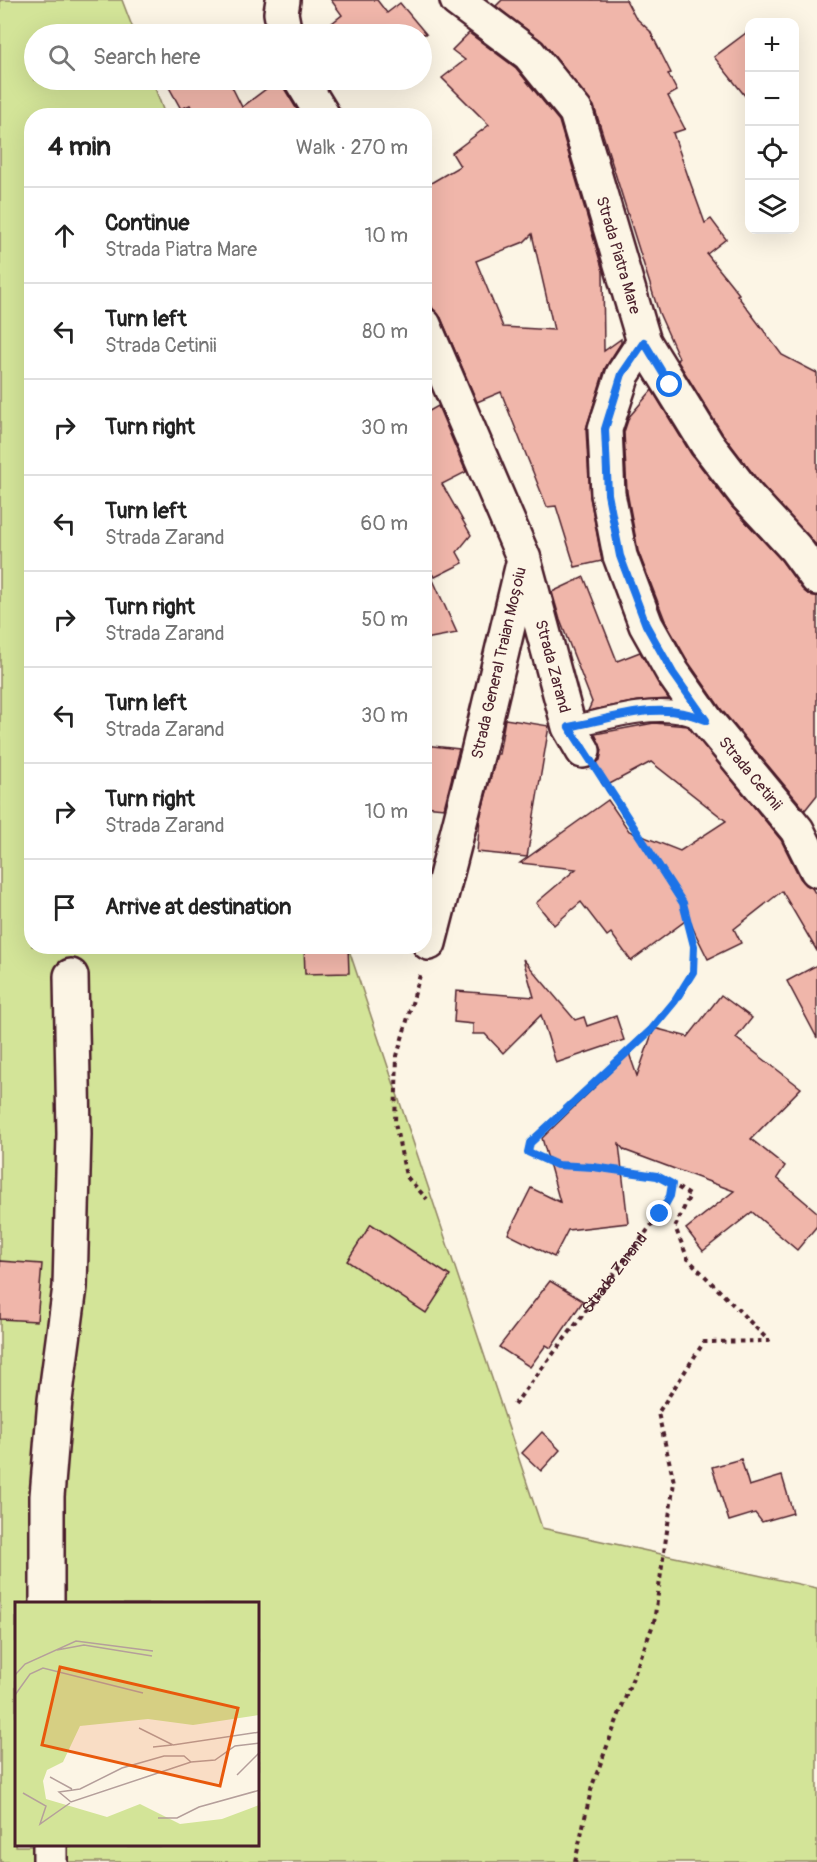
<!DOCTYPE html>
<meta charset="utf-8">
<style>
body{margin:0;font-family:Pangolin,sans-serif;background:#f6f6f6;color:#222}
.controls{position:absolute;right:18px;top:18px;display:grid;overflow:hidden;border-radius:12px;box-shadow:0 6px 24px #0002}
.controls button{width:54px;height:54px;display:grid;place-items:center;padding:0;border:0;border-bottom:2px solid #e0e0e0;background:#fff;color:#222;font:30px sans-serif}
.stop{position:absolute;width:18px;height:18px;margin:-14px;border:4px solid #1a73e8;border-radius:50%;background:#fff}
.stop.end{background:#1a73e8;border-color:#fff;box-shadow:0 2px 6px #0008}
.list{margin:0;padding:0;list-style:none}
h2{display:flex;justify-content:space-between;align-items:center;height:78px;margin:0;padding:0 24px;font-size:26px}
h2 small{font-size:20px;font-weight:400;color:#767676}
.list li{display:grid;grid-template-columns:39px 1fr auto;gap:18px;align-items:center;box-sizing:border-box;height:96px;padding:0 24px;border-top:2px solid #e0e0e0}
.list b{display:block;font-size:22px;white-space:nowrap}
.list p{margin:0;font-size:20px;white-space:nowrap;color:#767676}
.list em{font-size:20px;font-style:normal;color:#767676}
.icon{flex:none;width:33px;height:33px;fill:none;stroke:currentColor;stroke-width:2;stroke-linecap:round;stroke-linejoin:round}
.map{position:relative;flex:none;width:817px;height:1862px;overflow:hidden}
.search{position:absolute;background:#fff;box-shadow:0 6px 24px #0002;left:24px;top:24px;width:408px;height:66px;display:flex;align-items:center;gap:15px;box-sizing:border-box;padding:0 21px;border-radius:33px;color:#767676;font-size:22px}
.panel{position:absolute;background:#fff;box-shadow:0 6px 24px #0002;left:24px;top:108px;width:408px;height:846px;border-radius:24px}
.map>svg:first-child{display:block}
</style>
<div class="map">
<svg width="817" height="1862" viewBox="0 0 817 1862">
<rect width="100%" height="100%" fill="#fcf5e5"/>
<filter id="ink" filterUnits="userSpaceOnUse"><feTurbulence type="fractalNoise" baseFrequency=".0167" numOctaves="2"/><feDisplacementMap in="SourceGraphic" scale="12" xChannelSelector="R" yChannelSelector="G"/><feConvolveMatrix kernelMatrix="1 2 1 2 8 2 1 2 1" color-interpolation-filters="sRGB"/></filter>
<g filter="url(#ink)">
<path fill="#d3e498" stroke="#8e8262" stroke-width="1.5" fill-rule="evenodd" d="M0,0H122L135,34H34V80H152L165,115L32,116V946L348,947L542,1528L817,1588V1862H0ZM16,1604H258V1846H16Z"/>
<g fill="#f0b6aa" stroke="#4a1f2b" stroke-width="1.5" fill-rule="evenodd">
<polygon points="331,0 377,0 387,13 400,3 426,34 318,34 342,15"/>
<polygon points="502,0 626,0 635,17 650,31 671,73 668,74 677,91 668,96 685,129 673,133 689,179 705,223 711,219 726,239 707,254 739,294 737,295 782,355 817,373 817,546 760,483 722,433 677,360 679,358 659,313 594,106 543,42 496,6"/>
<polygon points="750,30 750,102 714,57"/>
<path d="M469,33L516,68L559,121L603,271L604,351L621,339V343L605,368L586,429L590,497L602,561L575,567L556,506L547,507L501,392L477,402L441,318L433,309L424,290V187L460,166L452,153L489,125L442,78L465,60L452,50ZM532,234L554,330L503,327L476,261L524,242Z"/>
<polygon points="165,80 237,80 230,83 242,107 278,80 282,80 285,90 301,116 196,116 190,105 181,109"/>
<polygon points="652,390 691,454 731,506 781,560 802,589 809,595 817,596 817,795 805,810 721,709 689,663 666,623 638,551 627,492 624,432 629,417"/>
<polygon points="438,406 466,472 442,484 471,535 457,552 463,563 435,577 429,571 457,633 425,639 424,414"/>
<polygon points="584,577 617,661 640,652 669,699 638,701 588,711 592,702 560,620 552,592"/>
<polygon points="505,719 549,726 527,857 477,852 480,818 497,754 499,754"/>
<polygon points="654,723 688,726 781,840 800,878 806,885 812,888 817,896 817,951 782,891 734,929 741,943 708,959 688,919 631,961 611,933 607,936 581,902 554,925 536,903 576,869 520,863 608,800 629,831 680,851 726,821 651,762 606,786 595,764 600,760 602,750 595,734"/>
<polygon points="424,745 459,749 444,808 424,806"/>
<polygon points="304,946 348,946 349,973 305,974"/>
<polygon points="523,959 575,1020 584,1017 587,1026 616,1016 624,1040 556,1063 541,1015 503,1053 485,1034 473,1034 473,1024 454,1022 456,991 534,997"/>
<polygon points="817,965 817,1038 787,981"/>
<polygon points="721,995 752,1018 736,1038 801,1088 751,1139 785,1166 777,1178 817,1212 817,1226 797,1250 752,1212 703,1251 686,1229 734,1191 624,1150 619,1144 628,1223 568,1230 554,1257 508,1234 531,1188 560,1202 542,1138 629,1053 637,1076 654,1028 688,1037"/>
<polygon points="371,1224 450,1276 426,1313 347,1261"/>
<polygon points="0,1261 42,1264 37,1321 0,1319"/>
<polygon points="550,1281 583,1301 551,1348 546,1345 530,1367 499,1347"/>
<polygon points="542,1432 560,1450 541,1471 522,1453"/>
<polygon points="741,1459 749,1486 782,1476 793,1513 762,1522 755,1513 729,1521 712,1467"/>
</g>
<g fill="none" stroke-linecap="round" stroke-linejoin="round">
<defs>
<path id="service" d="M569,727C605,720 645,706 682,713C690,714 697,717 705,720"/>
<g id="minor">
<polyline points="283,0 281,13 285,34"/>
<path id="s2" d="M457,0L529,54L576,112L644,342L707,444L746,495L795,548L817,578"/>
<polyline points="301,80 323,116"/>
<polyline points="424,325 524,559 478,752 429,943"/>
<path id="s3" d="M644,342L623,374L605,429L608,494L620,556L646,625L673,673L706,720L797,830L817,870"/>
<path id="s4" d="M525,564L569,727L583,751"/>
<polyline points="47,1604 47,1496 55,1400 70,1287 74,1134 71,976"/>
<polyline points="50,1846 50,1862"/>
</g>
</defs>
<use href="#service" stroke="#4a1f2b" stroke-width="24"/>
<use href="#minor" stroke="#4a1f2b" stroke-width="38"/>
<g stroke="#4a1f2b" stroke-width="4" stroke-dasharray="4.5 4.5" stroke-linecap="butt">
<polyline points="420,975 397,1056 395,1123 406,1176 427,1199"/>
<path id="s1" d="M514,1405L660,1214L670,1196L672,1184L657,1176L593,1167L557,1165L528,1152L530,1142L651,1030L675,1001L693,972L694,946L683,903L600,777"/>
<polyline points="575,1862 592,1786 654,1622 674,1482 658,1413 704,1342 769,1341 688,1259 675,1227 690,1195 672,1184"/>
</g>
<use href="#service" stroke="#fcf5e5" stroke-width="20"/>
<use href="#minor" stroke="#fcf5e5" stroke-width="33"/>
</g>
</g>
<g fill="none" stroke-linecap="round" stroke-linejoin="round" filter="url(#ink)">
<path stroke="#1a73e8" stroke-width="8" d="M660,1214L670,1196L672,1184L657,1176L593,1167L557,1165L528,1152L530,1143L651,1030L675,1001L693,972L694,946L683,903L569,727C605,720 646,705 683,713C691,714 698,718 706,720L673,673L646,625L620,556L608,494L605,429L622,374L644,342L670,385"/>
</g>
<g text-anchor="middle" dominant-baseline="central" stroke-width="6" stroke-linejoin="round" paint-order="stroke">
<g font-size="16" fill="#4a1f2b" stroke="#fcf5e5">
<text stroke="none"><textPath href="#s2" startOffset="314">Strada Piatra Mare</textPath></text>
<text transform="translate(499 663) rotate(-77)">Strada General Traian Moșoiu</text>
<text stroke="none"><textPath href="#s4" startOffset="106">Strada Zarand</textPath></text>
<text stroke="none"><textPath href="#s3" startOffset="480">Strada Cetinii</textPath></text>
<text stroke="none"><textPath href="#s1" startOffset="166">Strada Zarand</textPath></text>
</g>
</g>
<g transform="translate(15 1602)">
<rect width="244" height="244" fill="#fcf5e5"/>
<path d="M0,0H244V113L178,123L133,117L65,124L48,160L32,168L28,179L31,197L92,215L125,202L165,222L207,217L244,203V244H0Z" fill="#d3e498"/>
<path fill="none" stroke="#b59f9b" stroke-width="1.5" d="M42,48L69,43L137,54M0,73L10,62L61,39L138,49M0,93L15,72L28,66L128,91M124,126L158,143L245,130M138,145L157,143M176,160L169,154H149L107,166L65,187L44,190L56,200L176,160L200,158L220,144L245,141M222,173L245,150M35,175L57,187M8,191L31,204L25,222L55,201M143,216H162L184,205L245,188"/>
<path fill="#e8590c" fill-opacity="0.15" stroke="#e8590c" stroke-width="3" d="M45,65L223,106L205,184L27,143Z"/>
<rect width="244" height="244" fill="none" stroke="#4a1f2b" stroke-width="3"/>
</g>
</svg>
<div class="controls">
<button>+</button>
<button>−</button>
<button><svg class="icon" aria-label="locate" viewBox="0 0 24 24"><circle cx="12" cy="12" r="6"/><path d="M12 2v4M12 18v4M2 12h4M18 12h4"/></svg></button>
<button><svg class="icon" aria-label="layers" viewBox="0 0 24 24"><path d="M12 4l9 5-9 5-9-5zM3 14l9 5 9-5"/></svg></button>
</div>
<div class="stop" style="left:670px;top:385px"></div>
<div class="stop end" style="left:660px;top:1214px"></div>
<div class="search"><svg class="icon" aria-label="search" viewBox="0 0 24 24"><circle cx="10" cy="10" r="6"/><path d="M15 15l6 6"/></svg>Search here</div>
<section class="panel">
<h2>4 min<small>Walk · 270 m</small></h2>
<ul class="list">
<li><svg class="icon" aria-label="ahead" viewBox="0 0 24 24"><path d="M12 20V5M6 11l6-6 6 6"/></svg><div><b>Continue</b><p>Strada Piatra Mare</p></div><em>10 m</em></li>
<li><svg class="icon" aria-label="left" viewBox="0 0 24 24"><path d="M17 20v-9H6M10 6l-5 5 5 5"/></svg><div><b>Turn left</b><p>Strada Cetinii</p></div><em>80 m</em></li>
<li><svg class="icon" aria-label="right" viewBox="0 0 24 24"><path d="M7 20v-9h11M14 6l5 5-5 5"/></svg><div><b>Turn right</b></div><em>30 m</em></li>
<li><svg class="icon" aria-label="left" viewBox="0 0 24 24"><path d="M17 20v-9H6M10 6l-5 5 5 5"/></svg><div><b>Turn left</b><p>Strada Zarand</p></div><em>60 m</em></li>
<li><svg class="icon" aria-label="right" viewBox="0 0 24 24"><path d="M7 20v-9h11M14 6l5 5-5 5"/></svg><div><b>Turn right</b><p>Strada Zarand</p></div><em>50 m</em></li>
<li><svg class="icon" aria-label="left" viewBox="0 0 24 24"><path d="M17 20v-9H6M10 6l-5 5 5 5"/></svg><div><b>Turn left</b><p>Strada Zarand</p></div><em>30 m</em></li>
<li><svg class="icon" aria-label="right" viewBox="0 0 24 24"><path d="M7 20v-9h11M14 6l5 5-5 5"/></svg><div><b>Turn right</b><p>Strada Zarand</p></div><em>10 m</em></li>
<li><svg class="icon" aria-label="arrive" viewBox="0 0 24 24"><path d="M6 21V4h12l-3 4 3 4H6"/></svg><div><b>Arrive at destination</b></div></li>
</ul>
</section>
</div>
